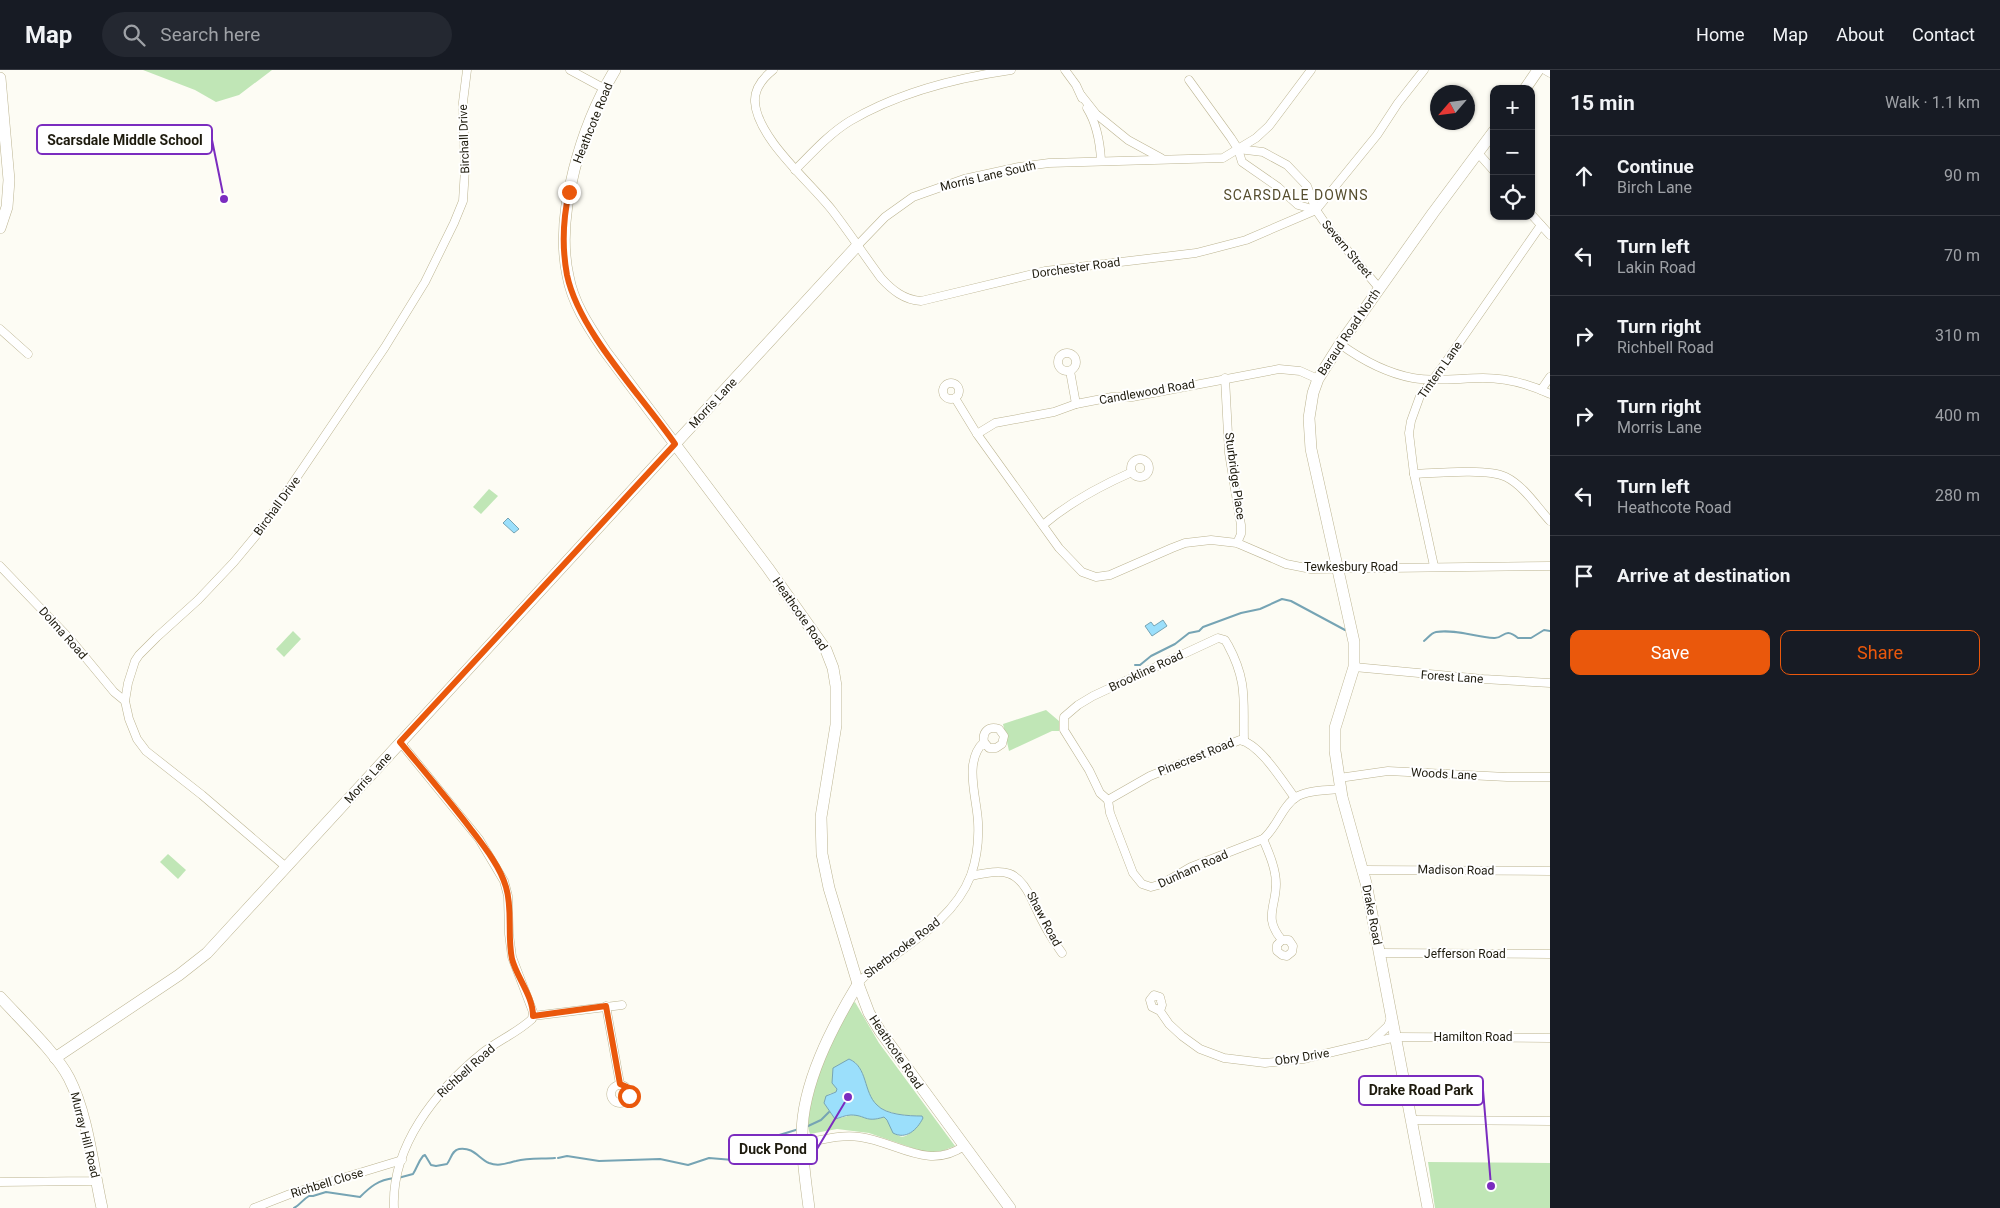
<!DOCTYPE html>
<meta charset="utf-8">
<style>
body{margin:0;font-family:Roboto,sans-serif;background:#242831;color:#f1f3f6}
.controls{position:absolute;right:15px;top:15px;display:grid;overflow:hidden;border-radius:10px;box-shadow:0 1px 4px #0004}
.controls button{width:45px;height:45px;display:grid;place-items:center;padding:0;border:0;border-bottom:1px solid #363941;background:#171b24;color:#f1f3f6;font:25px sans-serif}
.compass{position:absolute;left:1430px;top:15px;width:45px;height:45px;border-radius:50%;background:#171b24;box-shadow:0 1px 4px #0004;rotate:242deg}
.stop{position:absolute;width:15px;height:15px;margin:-11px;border:4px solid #ea580c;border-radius:50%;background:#fff}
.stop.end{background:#ea580c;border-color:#fff;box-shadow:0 1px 5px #0008}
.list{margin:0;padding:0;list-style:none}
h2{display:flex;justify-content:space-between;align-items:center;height:65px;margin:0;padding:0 20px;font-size:21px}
h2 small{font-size:16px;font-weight:400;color:#9ea1a6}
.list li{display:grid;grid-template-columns:32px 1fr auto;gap:15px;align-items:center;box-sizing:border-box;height:80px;padding:0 20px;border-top:1px solid #363941}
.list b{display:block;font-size:19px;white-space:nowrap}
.list p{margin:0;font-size:16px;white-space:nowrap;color:#9ea1a6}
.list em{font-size:16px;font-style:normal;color:#9ea1a6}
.actions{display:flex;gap:10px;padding:15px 20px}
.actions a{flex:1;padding:11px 0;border:1px solid #ea580c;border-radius:10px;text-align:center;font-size:18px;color:#ea580c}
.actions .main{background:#ea580c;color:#fff}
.icon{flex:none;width:28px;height:28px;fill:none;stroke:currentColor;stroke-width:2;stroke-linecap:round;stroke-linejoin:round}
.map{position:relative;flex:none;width:1550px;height:1138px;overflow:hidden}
header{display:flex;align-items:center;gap:30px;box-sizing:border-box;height:70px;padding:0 25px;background:#171b24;border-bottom:1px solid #363941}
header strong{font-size:24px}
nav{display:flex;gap:28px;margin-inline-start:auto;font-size:18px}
.search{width:350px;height:45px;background:#242831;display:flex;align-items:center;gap:12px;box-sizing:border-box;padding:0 18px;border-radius:28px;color:#9ea1a6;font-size:19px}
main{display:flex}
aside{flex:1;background:#171b24}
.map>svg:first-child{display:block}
</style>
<header>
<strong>Map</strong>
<div class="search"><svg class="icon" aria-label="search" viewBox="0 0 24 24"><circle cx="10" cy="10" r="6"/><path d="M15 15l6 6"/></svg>Search here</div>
<nav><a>Home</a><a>Map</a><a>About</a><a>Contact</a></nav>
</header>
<main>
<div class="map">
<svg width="1550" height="1138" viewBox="0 0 1550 1138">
<rect width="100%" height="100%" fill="#fdfcf4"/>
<g fill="#c0e6b6" fill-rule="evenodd">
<polygon points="143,0 272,0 239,25 216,32 195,20"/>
<polygon points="489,419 498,426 481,444 473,437"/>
<polygon points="293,561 301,569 284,587 276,579"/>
<polygon points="1046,640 1059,651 1059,661 1052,661 1009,681 1003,654"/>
<polygon points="168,784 186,800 178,809 160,792"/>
<path d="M855,932L879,973L955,1076L937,1083H927L869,1063L837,1059L810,1064C799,1035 837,962 851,934ZM849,989C868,997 863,1022 876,1035C886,1044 909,1046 922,1046C920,1054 916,1057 910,1063C896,1075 892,1054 884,1047C867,1052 869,1047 855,1045C848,1045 842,1048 835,1049L824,1033L829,1024L836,1022L837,1019L834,1014Z"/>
<polygon points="1428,1092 1550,1093 1550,1138 1435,1138"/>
</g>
<g fill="#9bdffb" stroke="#76a4b4">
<polygon points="508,448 519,459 514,463 503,453"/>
<polygon points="1163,550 1167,556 1152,566 1145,556 1151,552 1154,556"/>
<path d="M849,989C868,997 863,1022 877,1035C886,1045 909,1046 922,1046L923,1048C917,1060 906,1070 893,1063L887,1050L884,1047C865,1053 866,1045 851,1045C845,1045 840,1048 835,1049L824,1033L826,1026L836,1022L837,1019L832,1013L833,998Z"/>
</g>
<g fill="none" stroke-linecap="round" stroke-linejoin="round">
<g stroke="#76a4b4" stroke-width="2">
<path d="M1424,571C1428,568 1431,563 1436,562C1456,559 1475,567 1494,568C1504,569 1504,556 1518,568H1531L1544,560L1550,561"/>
<polyline points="1135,595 1140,595 1151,586 1175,574 1189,563 1199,561 1203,557 1241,543 1260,539 1282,529 1291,531 1345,560"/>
<polyline points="806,1057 821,1050 829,1042"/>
<polyline points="558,1088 567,1086 599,1091 660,1089 688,1095 709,1088 745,1091 754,1087 759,1079 770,1076 776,1066 799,1059"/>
<path d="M398,1108L413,1104C417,1098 418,1092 423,1086L425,1085L431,1095L436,1096L447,1094C451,1089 452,1080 459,1079C474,1077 478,1088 489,1093C499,1097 507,1093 516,1091C528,1088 542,1089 555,1088"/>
<path d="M294,1138C300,1135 302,1130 309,1126H313L326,1122L360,1127C370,1117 378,1110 394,1108"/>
</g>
<defs>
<g id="street">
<polyline points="570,0 605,19"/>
<path d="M773,0C763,8 754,18 755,32C757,68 810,112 832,140C849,162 864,185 881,208C892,220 904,230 921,231L1045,201L1196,183L1246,170L1316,140L1377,65L1398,33L1424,0"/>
<polyline points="1065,0 1076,15 1082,28"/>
<polyline points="1545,0 1550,3"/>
<polyline points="1189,10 1231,68 1238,79 1242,92 1278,117 1298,135 1316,140"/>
<polyline points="1081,25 1096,44 1128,70 1161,88"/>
<path d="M1087,38C1097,54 1100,72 1101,90"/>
<polyline points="1238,79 1263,82 1287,95 1307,116 1316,140 1327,156 1379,218"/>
<polyline points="1478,83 1494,101"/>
<path d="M795,100C813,82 829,64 850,51C899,22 956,8 1011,0"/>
<polyline points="1531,144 1550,165"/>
<polyline points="857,176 885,147 913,127 964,109 1019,97 1049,93 1223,88 1256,68 1269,56 1311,0"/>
<polyline points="0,259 28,284"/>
<path d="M1340,274C1362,290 1386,303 1413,308C1436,312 1460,308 1483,308C1506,308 1529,314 1550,324"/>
<circle cx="1067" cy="292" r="9"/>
<polyline points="1070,301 1076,334"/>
<polyline points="1225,308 1229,383 1241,455 1241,464 1237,473"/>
<circle cx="951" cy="321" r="8"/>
<polyline points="1541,320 1550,307"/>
<polyline points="955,328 977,364 1059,478 1082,502 1096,507 1110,505 1172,478 1185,473 1211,470 1237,473 1286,494 1311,499 1550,496"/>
<polyline points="977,364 995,353 1054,342 1076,334 1112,327 1132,327 1279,299 1300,301 1318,309"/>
<circle cx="1140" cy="398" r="9"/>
<path d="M1414,404C1436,403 1487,398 1506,407C1524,416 1537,437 1550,451"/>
<path d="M1043,455C1070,432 1100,416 1132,402"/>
<polyline points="0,496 71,570 114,622 125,631"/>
<polyline points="1434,496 1414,404 1409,363 1411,351 1420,326 1441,299 1541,155"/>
<polyline points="1354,597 1483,609 1550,613"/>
<polyline points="1339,708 1388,701 1507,707 1550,707"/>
<path d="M1108,730L1100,723L1089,700L1064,660V647L1078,635L1093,626L1218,568L1225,570L1228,575C1248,612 1243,631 1244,671"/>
<path d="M1108,730L1110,743L1133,803L1142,814L1151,817L1162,814L1191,797L1263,769C1277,758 1282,735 1298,726C1309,720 1328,720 1341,719"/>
<path d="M1108,730L1150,706L1240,670C1260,674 1283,712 1295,728"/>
<path d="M1263,769C1269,783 1276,799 1276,814C1276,837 1263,848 1282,870H1289L1293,876L1292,882L1287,886L1282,885L1277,881V875L1282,870"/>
<polyline points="286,797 202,725 146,681 137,669 129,649 125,631 128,613 135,591 139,585 157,567 198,530 234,492 263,457 385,277 425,212 454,153 463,131 465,99 463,32 467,0"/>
<polyline points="1363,800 1550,801"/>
<path d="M971,806C1005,799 1018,798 1033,832C1041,850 1050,867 1062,883"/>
<polyline points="1380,883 1550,884"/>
<path d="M858,914C864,904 875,900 884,893C917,869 956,845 971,805C977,788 979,770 978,752C977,728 963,691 984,672C982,661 989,656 999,659L1004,666L1002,674L996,678H989L984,672"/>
<polyline points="606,936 620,1014"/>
<polyline points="1160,941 1162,935 1160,927 1154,925 1150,930 1152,937 1160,941 1169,954 1182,966 1200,979 1224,988 1265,993 1303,989 1396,967 1550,968"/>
<polyline points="533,946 622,935"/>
<polyline points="1370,973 1388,956 1391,948"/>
<circle cx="620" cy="1024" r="9"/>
<polyline points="1412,1050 1550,1051"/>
<path d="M802,1074C821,1070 841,1064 860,1067C897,1072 928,1101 964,1076"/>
<polyline points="0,1112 91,1111 96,1108"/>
<polyline points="254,1138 290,1124 402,1090"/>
<path d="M394,1138C391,1076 436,1021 481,984C497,971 517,963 532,949L533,942L512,887L509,864L508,826L504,811L479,769L400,672"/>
</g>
<g id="secondary">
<path d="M615,0C583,53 554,143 568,206C573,234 589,257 605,281L768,498L826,580L833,598L836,616V655L821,747L822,784L829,818L858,914L869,943L880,961L1010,1138"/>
<polyline points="0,8 9,110 7,137 0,158"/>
<polyline points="1525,19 1538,0"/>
<path d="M0,927C20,949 56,983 69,1008C88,1045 93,1098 102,1138"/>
<polyline points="55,988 179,905 207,883 857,176"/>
<path d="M809,1138C806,1114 802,1089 802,1065C802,1014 832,957 858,914"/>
<polyline points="1428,1138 1366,813 1342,727 1335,681 1335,658 1354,597 1354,572 1311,379 1309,348 1313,323 1318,309 1340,274 1433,143 1494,61"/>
</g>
</defs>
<use href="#street" stroke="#bcb491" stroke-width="9"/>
<use href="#secondary" stroke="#bcb491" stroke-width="12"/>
<use href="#street" stroke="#fff" stroke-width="8"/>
<use href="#secondary" stroke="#fff" stroke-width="11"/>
</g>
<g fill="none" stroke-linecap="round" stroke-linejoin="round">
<path stroke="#ea580c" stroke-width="6" d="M569,122C563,149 562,178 567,205C579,262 642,326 675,374L400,672C424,701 448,729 470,758C483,775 500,796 506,817C513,840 507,865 512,889C517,908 533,926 533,946L606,936L620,1014L627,1017L629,1026"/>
</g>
<g text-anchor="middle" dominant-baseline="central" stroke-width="4" stroke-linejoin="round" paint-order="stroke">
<g font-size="12" fill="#1e1b0e" stroke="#fff">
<text transform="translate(593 53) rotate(-68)">Heathcote Road</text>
<text transform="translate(464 69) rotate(-92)">Birchall Drive</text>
<text transform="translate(988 106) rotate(-13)">Morris Lane South</text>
<text transform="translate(1347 179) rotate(50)">Severn Street</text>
<text transform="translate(1076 198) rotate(-8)">Dorchester Road</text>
<text transform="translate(1349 262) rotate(-56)">Baraud Road North</text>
<text transform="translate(1440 300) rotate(-55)">Tintern Lane</text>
<text transform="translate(1147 322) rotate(-10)">Candlewood Road</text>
<text transform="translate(713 333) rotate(-47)">Morris Lane</text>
<text transform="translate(1235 406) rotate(82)">Sturbridge Place</text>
<text transform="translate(277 436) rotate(-54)">Birchall Drive</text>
<text x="1351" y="497">Tewkesbury Road</text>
<text transform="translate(800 544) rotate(55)">Heathcote Road</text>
<text transform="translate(63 563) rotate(48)">Dolma Road</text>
<text transform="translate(1146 601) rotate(-25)">Brookline Road</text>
<text transform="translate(1452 607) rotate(4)">Forest Lane</text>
<text transform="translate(1196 687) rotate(-22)">Pinecrest Road</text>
<text transform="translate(1444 704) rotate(3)">Woods Lane</text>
<text transform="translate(368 708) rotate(-48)">Morris Lane</text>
<text transform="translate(1193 799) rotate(-24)">Dunham Road</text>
<text transform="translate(1456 800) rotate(1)">Madison Road</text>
<text transform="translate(1372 845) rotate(79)">Drake Road</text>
<text transform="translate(1044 849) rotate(62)">Shaw Road</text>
<text transform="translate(902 878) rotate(-37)">Sherbrooke Road</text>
<text x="1465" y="884">Jefferson Road</text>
<text x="1473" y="967">Hamilton Road</text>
<text transform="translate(896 982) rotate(56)">Heathcote Road</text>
<text transform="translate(1302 987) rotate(-9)">Obry Drive</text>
<text transform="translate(466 1001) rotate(-42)">Richbell Road</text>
<text transform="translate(85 1065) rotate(76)">Murray Hill Road</text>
<text transform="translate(327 1113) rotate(-17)">Richbell Close</text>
</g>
<g font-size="14" letter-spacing="1" fill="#564e2f" stroke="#fff">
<text x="1296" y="125">SCARSDALE DOWNS</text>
</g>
</g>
<path fill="none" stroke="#7b2cbf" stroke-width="2" d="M224 129L212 70M1491 1116L1483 1020M848 1027L817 1079"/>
<g fill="#7b2cbf" stroke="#fff" stroke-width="2">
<circle cx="224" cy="129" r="5"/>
<circle cx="1491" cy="1116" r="5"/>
<circle cx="848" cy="1027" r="5"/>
</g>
<g fill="#fff" stroke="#7b2cbf" stroke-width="2">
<rect x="37" y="55" width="175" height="29" rx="5"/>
<rect x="1359" y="1006" width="124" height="29" rx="5"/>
<rect x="729" y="1065" width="88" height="29" rx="5"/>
</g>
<g font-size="14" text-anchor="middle" font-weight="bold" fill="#1e1b0e">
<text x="125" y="75">Scarsdale Middle School</text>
<text x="1421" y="1025">Drake Road Park</text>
<text x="773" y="1084">Duck Pond</text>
</g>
</svg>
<div class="controls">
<button>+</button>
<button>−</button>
<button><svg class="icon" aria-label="locate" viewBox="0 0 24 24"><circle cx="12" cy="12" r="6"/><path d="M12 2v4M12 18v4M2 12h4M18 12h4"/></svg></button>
</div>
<svg class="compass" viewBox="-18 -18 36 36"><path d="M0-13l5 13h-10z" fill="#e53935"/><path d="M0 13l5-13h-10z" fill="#9ea1a6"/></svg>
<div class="stop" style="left:629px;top:1026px"></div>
<div class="stop end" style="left:569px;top:122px"></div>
</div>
<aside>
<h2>15 min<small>Walk · 1.1 km</small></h2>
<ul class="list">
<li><svg class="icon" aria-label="ahead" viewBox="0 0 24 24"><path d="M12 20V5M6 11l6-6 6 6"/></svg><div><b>Continue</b><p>Birch Lane</p></div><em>90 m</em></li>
<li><svg class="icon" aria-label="left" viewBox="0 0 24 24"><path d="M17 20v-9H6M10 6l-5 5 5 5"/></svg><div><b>Turn left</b><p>Lakin Road</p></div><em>70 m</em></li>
<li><svg class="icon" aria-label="right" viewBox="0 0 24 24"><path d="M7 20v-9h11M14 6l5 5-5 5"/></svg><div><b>Turn right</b><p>Richbell Road</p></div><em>310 m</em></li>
<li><svg class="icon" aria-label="right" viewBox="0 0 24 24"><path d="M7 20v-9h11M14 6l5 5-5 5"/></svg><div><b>Turn right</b><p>Morris Lane</p></div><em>400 m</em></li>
<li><svg class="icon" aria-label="left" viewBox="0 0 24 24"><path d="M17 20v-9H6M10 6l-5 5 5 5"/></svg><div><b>Turn left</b><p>Heathcote Road</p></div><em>280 m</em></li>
<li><svg class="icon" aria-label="arrive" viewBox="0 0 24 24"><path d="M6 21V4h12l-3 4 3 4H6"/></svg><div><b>Arrive at destination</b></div></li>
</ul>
<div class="actions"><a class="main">Save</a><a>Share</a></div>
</aside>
</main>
